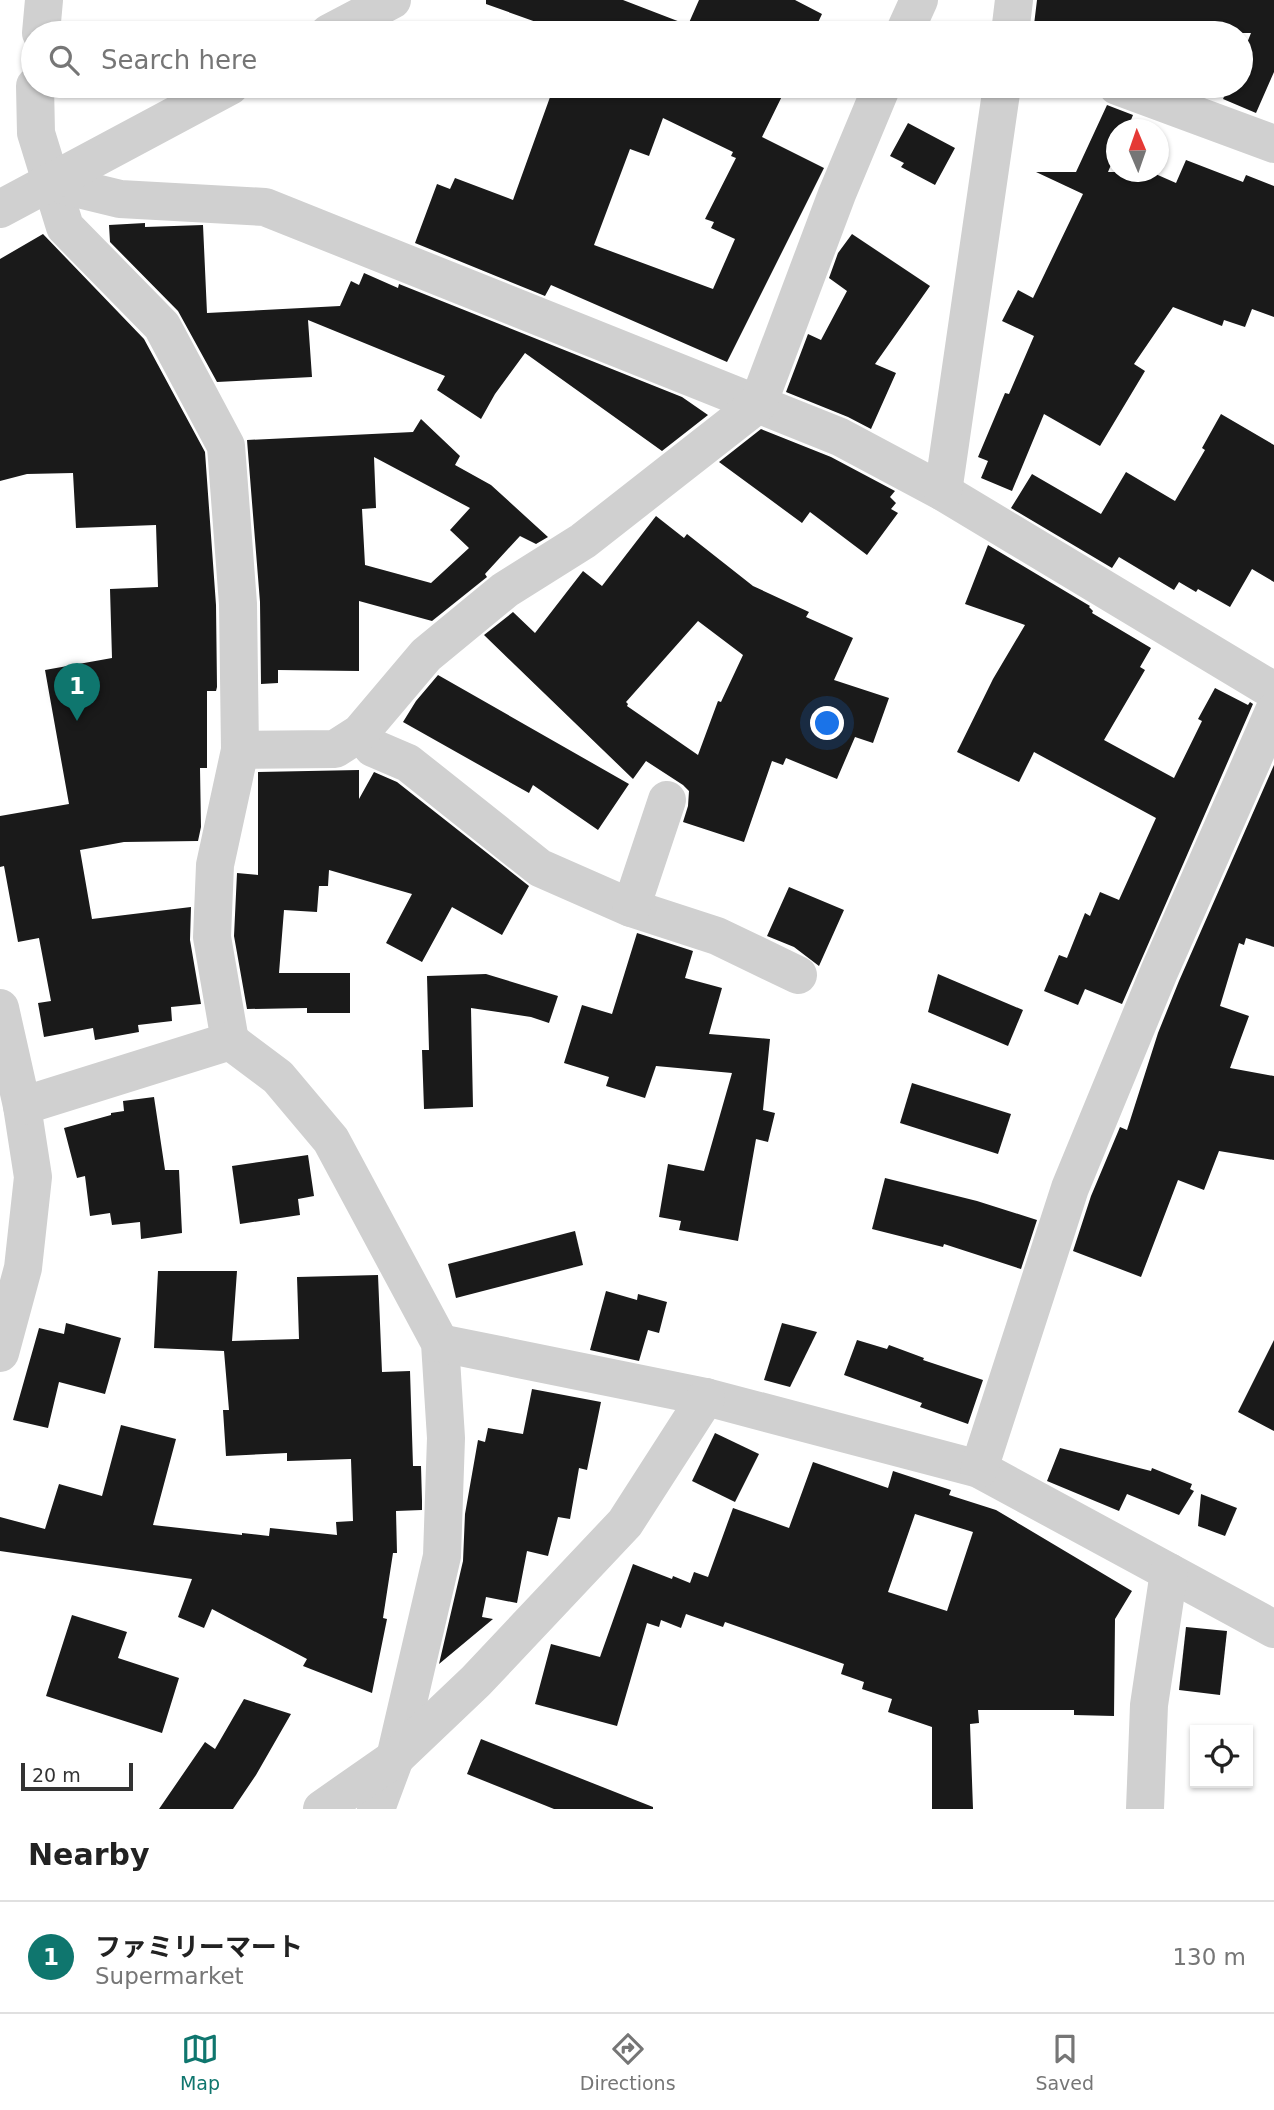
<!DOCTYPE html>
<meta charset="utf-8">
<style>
body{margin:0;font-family:"DejaVu Sans","Noto Sans JP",sans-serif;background:#f6f6f6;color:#222}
.controls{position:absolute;right:21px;bottom:21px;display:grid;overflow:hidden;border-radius:0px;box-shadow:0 2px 5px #0004}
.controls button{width:63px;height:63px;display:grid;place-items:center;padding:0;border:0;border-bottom:2px solid #e0e0e0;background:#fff;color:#222;font:35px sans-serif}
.compass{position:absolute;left:1106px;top:119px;width:63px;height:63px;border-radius:50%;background:#fff;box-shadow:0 2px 5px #0004;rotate:358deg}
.scale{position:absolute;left:21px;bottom:18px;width:112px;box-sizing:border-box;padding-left:7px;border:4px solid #333;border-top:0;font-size:19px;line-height:24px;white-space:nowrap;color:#333;-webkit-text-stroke:5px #fff;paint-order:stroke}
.you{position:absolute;left:828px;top:724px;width:24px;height:24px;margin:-18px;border:5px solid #fff;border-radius:50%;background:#1a73e8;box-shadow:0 0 0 10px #1a73e833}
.badge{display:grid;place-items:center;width:46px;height:46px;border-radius:50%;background:#0f766e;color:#fff;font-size:23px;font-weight:700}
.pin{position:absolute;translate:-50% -58px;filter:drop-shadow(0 2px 4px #0008)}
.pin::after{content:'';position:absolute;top:37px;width:24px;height:21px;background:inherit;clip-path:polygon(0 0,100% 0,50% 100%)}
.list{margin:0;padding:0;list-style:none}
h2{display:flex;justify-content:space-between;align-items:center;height:91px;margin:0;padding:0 28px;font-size:30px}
h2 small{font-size:23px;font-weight:400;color:#767676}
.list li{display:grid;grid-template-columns:46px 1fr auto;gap:21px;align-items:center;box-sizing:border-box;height:112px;padding:0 28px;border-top:2px solid #e0e0e0}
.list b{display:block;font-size:26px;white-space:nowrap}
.list p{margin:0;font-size:23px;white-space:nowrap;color:#767676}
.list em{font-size:23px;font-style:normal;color:#767676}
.icon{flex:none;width:38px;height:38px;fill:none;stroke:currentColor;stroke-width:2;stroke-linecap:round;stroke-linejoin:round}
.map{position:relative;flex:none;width:1274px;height:1809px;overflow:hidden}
.search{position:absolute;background:#fff;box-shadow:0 2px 5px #0004;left:21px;right:21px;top:21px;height:77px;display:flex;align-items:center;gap:18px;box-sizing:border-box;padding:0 24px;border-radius:38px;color:#767676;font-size:26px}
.sheet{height:203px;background:#fff}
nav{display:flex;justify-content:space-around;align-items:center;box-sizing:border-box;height:98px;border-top:2px solid #e0e0e0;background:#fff;font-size:19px;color:#767676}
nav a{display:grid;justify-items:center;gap:4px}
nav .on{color:#0f766e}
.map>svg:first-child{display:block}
</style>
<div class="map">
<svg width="1274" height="1809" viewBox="0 0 1274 1809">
<rect width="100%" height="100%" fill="#fff"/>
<g fill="#1a1a1a" fill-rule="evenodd">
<polygon points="486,0 623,0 688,25 699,0 795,0 822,14 813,33 567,33 486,4"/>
<polygon points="1037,0 1274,0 1274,72 1256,113 1223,99 1229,86 1241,86 1241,58 1251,33 1033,33"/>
<path d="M554,86H787L762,137L824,168L727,362L551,285L545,296L415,243L437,184L450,189L455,178L513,200ZM663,118L733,152L731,156L736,158L705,219L714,222L711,228L735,239L713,289L594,245L630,149L649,156Z"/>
<polygon points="1107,105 1133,115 1127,130 1116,130 1116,153 1108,172 1151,172 1176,183 1186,160 1243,182 1246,175 1274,186 1274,317 1252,309 1245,327 1224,320 1222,326 1173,307 1134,364 1145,371 1100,446 1044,414 1012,491 981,478 988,461 978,457 1005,393 1009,394 1034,336 1002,321 1018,290 1033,298 1083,194 1036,172 1076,172"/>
<polygon points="908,123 955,148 935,185 901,167 904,163 890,156"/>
<polygon points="145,223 145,227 203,225 207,313 340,306 351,281 359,285 364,273 398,288 399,284 682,397 708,415 662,451 525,353 495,394 481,419 437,390 445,376 308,320 312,377 217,382 178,311 110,242 109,225"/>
<polygon points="43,234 144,339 205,452 216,605 217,687 216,691 207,691 207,768 200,768 201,827 198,841 124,842 80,850 92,919 191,907 190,940 201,1004 171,1007 172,1021 138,1025 139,1032 95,1040 93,1028 44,1037 38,1003 51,1001 39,938 18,942 4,866 0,867 0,816 69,804 45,670 112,658 110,589 158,587 156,525 76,528 73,473 27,474 0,481 0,259"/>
<polygon points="852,234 930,286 875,364 896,373 871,429 848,417 786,392 808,334 821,340 847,291 829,278 838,253"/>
<polygon points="1221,414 1274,445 1274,582 1252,569 1230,607 1198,589 1196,592 1179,582 1174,590 1119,557 1112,568 1011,508 1032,474 1101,514 1126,472 1175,501 1205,450 1202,448"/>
<path d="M421,419L460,456L455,465L491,485L548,537L536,544L520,536L485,574L487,577L432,621L359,601V671L278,670V683L261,684L260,602L247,440L413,432ZM374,457L470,508L450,530L469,548L431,583L365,565L362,509L376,508Z"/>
<polygon points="761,429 831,457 895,491 890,497 896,503 891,509 898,513 867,555 810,512 802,523 719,462"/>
<path d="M656,516L684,538L687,534L753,586L809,612L806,617L853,638L834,680L889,698L873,743L855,737L837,779L786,758L783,765L772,761L744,842L683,822L688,806L689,791L683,785L646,761L633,779L484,635L513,612L535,633L583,571L602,586ZM698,621L743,655L721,702L718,701L698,755L627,706L628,704L626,702Z"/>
<polygon points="988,545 1090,606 1089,607 1093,611 1092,613 1151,648 1140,667 1145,670 1104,740 1174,778 1202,721 1198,719 1215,688 1248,705 1250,702 1253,704 1122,1004 1085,989 1078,1005 1044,991 1059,955 1067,958 1085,913 1090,916 1100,892 1119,900 1156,818 1034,752 1019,782 957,752 993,679 1025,625 965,604"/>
<polygon points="438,675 629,784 598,830 533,785 529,793 403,722 416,701"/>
<polygon points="1274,765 1274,947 1246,938 1244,945 1239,943 1220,1006 1249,1016 1230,1068 1274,1076 1274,1160 1219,1151 1204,1190 1178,1180 1141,1277 1073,1251 1091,1196 1120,1127 1127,1130 1158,1033 1179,981"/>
<polygon points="359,770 359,799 374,772 397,782 529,886 502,935 452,907 422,962 386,943 412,894 329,870 328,886 319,886 317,912 284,910 279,973 350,973 350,1013 307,1013 307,1008 247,1009 234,936 237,873 258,875 258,772"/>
<polygon points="789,887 844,910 819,966 794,947 767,936"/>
<polygon points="637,933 693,951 685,978 722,988 709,1034 770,1039 763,1110 775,1113 768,1142 756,1139 738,1241 679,1230 681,1221 659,1217 668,1164 704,1171 732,1073 656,1066 645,1098 606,1086 609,1077 564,1063 582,1005 612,1014"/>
<polygon points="486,974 558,996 549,1023 531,1017 471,1008 473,1107 424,1109 422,1050 429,1050 427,976"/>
<polygon points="938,974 1023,1010 1008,1046 928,1012"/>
<polygon points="912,1083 1011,1114 998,1154 900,1123"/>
<polygon points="154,1097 165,1170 179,1170 182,1233 141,1239 140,1222 112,1225 110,1213 90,1216 85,1176 77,1178 64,1128 111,1115 111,1113 124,1111 123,1101"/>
<polygon points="308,1155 314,1196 298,1199 300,1215 240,1224 232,1166"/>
<polygon points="885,1178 977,1201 1037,1220 1021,1269 944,1244 943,1247 872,1229"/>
<polygon points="575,1231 583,1265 456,1298 448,1264"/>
<polygon points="158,1271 237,1271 232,1341 299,1339 297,1277 378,1275 382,1372 410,1371 413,1466 421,1466 422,1501 422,1510 396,1511 397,1553 393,1553 383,1618 387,1619 372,1693 303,1666 307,1659 212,1609 204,1628 178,1617 192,1579 0,1551 0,1517 45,1529 59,1484 102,1496 121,1425 176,1439 153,1525 242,1535 242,1533 269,1536 270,1528 337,1535 336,1522 353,1521 351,1459 287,1461 287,1453 226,1456 223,1410 229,1410 224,1351 154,1348"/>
<polygon points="606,1291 637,1300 638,1294 667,1302 659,1333 648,1330 639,1361 590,1350"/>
<polygon points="66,1323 121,1338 105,1394 59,1382 48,1428 13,1420 39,1328 64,1334"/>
<polygon points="782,1323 817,1332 790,1387 764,1380"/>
<polygon points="857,1340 887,1349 889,1345 924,1358 923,1360 983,1380 968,1424 920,1407 922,1403 844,1375"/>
<polygon points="1274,1340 1274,1431 1238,1412"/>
<polygon points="532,1389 601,1402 587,1470 579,1468 570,1519 558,1517 548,1556 527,1551 517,1603 486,1597 482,1617 493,1619 439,1664 463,1561 465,1514 478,1440 485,1442 488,1428 523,1434"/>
<polygon points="715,1433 759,1454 735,1502 692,1481"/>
<polygon points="1060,1448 1151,1471 1152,1468 1192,1484 1190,1489 1194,1491 1179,1515 1127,1494 1119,1511 1047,1481"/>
<path d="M813,1462L888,1488L893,1471L951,1490L949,1495L996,1510L1132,1591L1115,1619L1114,1716L1074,1715V1710H978L979,1723L970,1724L973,1809H932V1727L888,1712L892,1699L862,1689L864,1682L841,1674L844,1664L725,1622L723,1627L686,1614L681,1628L661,1620L659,1627L647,1623L617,1726L535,1704L551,1644L600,1657L633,1564L672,1579L673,1576L690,1583L694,1572L708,1577L733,1508L789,1528ZM915,1514L973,1532L947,1611L888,1592Z"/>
<polygon points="1201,1494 1237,1508 1225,1536 1198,1526"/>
<polygon points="72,1615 127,1632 118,1658 179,1678 162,1733 46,1696"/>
<polygon points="1186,1627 1227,1631 1220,1695 1179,1690"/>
<polygon points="244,1699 291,1714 256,1775 233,1809 159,1809 205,1742 215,1749"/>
<polygon points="481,1739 653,1807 653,1809 554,1809 467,1774"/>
</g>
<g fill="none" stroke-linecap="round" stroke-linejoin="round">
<g stroke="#d0d0d0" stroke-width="38">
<polyline points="41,33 44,0"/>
<polyline points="329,33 392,0"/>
<polyline points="904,33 919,0"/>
<polyline points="1010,33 1014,0"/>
<polyline points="35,86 36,133 65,227 162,326 226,446 238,604 240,750 215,865 212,937 230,1041"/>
<polyline points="1117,86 1274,144"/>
<polyline points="50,182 120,199 265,207 840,437 943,492 1274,691"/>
<polyline points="0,209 230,86"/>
<polyline points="943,492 1002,86"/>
<polyline points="360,733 373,748 408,763 540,868 631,908 717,936 798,975"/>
<polyline points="240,750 335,749 360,733 426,655 505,590 583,541 758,404 837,194 882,86"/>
<polyline points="631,908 667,800"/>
<polyline points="0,1008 22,1106 33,1177 23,1268 0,1353"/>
<polyline points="22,1106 230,1041 278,1077 331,1140 440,1343 446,1438 442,1556 395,1758 376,1809"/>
<polyline points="440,1343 706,1397 979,1469 1274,1629"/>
<polyline points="979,1469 1070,1188 1159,972 1274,711"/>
<polyline points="322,1809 395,1758 476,1681 625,1523 706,1397"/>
<polyline points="1145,1809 1149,1705 1169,1572"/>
</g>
</g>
</svg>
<div class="controls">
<button><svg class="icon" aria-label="locate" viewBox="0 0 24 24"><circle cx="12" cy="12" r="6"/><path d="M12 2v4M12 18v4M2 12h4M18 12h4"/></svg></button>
</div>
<svg class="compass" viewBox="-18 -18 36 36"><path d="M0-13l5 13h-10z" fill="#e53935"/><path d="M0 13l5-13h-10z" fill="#767676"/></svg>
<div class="scale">20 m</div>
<div class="you"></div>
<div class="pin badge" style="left:77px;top:721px">1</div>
<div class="search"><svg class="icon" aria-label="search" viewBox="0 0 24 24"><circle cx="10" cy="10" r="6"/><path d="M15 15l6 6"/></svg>Search here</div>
</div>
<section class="sheet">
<h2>Nearby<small></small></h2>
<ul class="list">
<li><span class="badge">1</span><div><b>ファミリーマート</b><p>Supermarket</p></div><em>130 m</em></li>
</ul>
</section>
<nav>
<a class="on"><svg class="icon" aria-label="map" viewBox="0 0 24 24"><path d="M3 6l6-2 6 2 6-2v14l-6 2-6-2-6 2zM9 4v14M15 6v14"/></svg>Map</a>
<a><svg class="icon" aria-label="directions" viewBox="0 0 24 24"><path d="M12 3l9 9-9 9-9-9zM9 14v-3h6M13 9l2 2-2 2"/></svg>Directions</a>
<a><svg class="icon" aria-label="saved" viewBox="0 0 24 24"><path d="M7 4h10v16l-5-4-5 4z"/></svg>Saved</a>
</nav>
